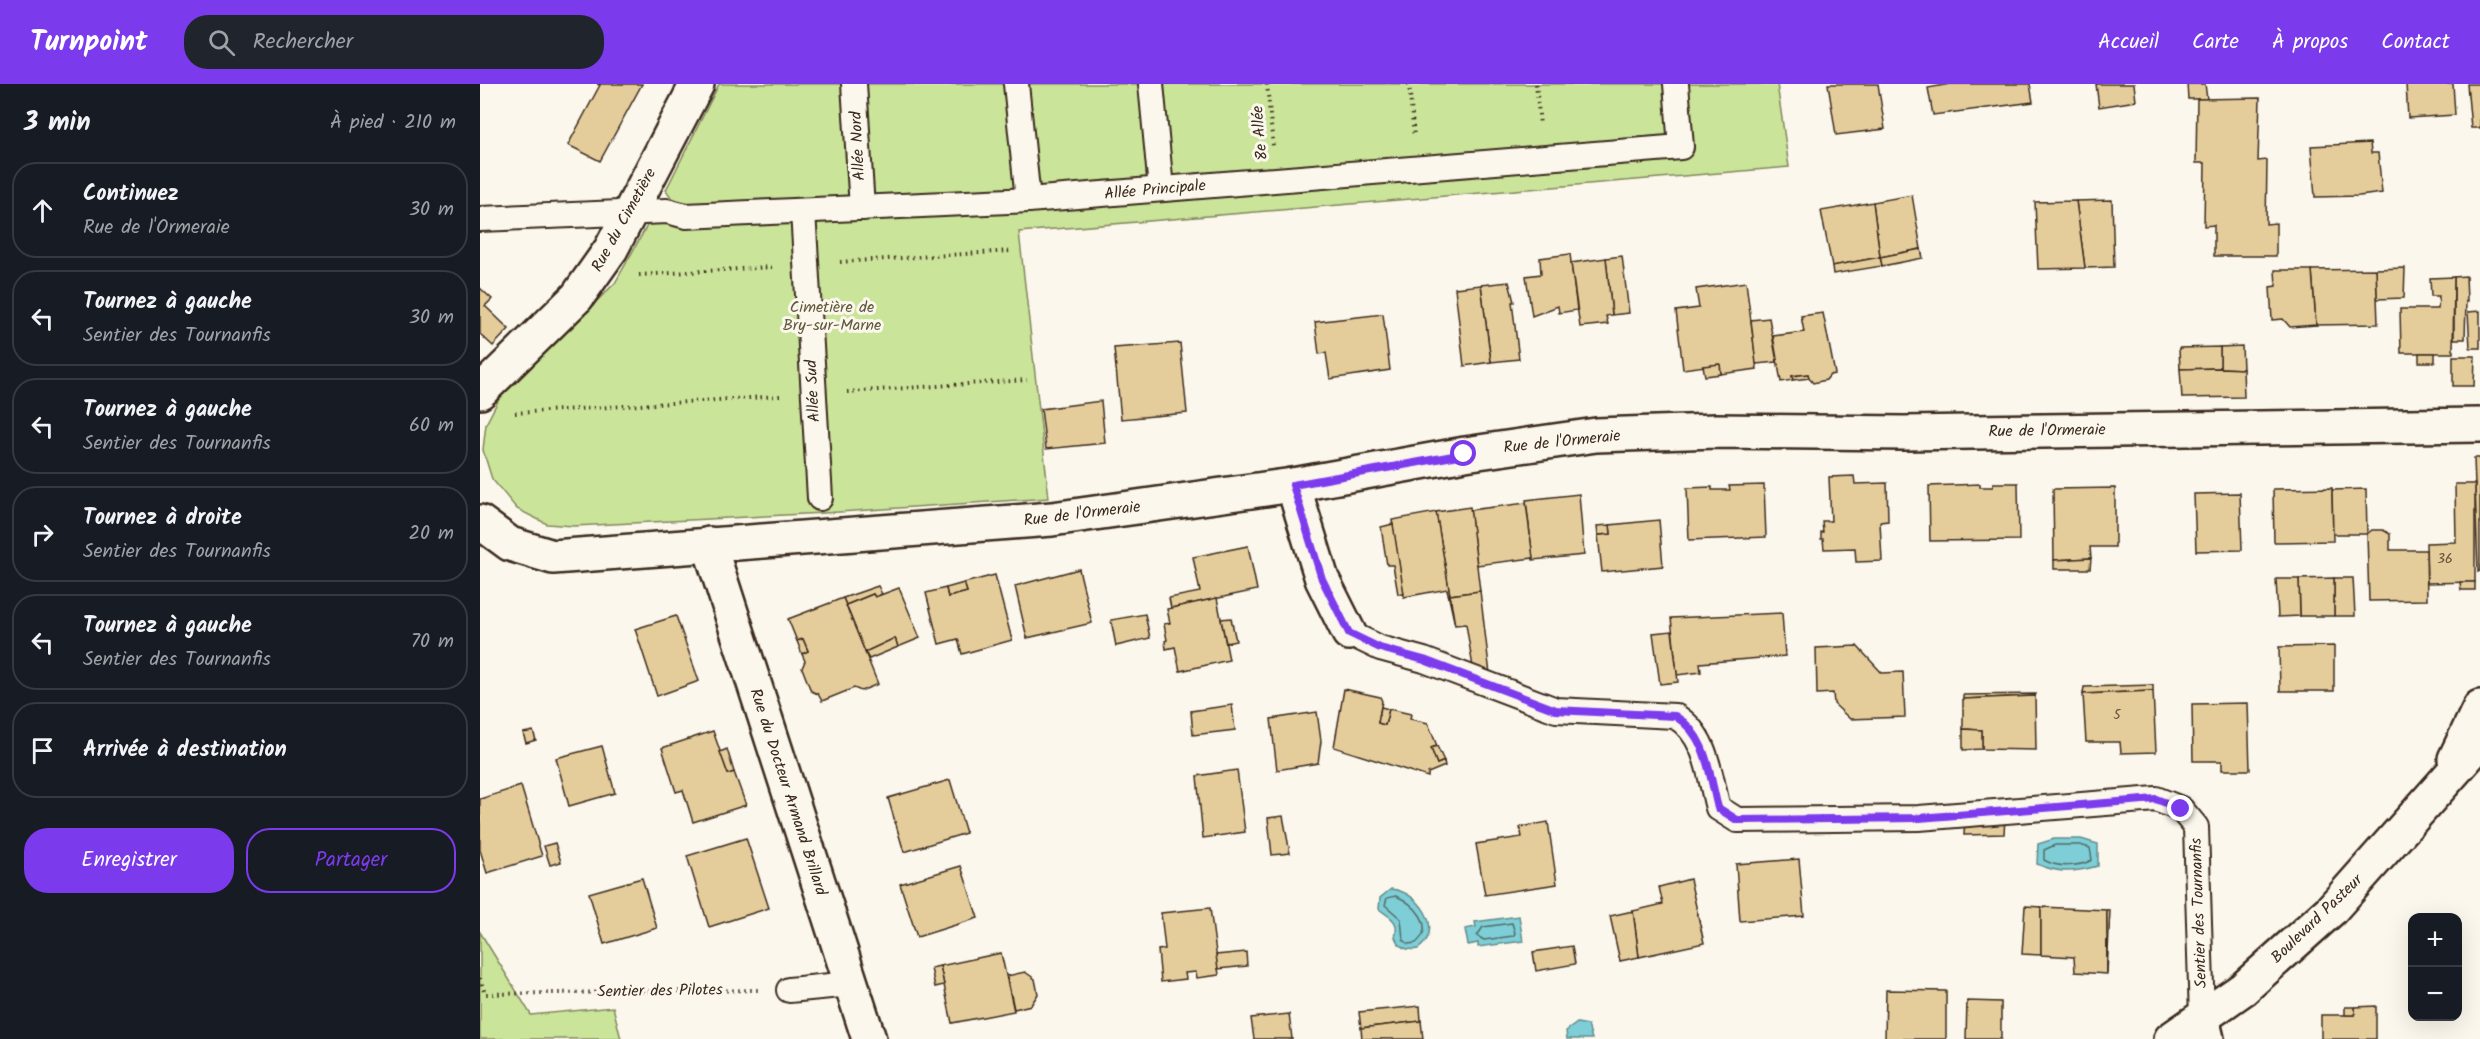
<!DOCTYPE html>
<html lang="fr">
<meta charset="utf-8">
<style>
body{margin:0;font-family:Kalam,sans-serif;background:#20242c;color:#f1f3f6}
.controls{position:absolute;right:18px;bottom:18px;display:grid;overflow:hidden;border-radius:12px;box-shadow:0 6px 24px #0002}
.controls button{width:54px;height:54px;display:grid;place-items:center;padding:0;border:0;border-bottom:2px solid #363941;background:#171b24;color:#f1f3f6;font:30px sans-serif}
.stop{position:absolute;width:18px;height:18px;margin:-14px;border:4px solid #7c3aed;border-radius:50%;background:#fff}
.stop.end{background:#7c3aed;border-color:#fff;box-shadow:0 2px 6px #0008}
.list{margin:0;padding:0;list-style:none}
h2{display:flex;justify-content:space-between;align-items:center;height:78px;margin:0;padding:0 24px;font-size:26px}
h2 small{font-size:20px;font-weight:400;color:#9ea1a6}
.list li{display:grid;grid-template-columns:39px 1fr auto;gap:18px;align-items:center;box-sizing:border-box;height:96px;margin:0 12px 12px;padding:0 12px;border:2px solid #363941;border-radius:24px}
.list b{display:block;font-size:22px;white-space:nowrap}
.list p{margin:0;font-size:20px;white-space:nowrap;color:#9ea1a6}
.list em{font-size:20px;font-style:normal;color:#9ea1a6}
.actions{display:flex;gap:12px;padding:18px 24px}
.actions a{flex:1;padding:14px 0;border:2px solid #7c3aed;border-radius:24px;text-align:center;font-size:21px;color:#7c3aed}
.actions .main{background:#7c3aed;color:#fff}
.icon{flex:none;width:33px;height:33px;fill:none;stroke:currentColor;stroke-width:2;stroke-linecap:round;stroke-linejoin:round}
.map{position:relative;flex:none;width:2000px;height:955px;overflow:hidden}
header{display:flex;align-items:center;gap:36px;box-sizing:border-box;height:84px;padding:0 30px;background:#7c3aed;color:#fff}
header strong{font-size:28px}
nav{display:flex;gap:33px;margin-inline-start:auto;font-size:21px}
.search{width:420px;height:54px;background:#20242c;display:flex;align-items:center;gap:15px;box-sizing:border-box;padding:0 21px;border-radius:24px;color:#9ea1a6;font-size:22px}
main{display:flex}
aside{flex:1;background:#171b24}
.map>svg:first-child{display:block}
</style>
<header>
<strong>Turnpoint</strong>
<div class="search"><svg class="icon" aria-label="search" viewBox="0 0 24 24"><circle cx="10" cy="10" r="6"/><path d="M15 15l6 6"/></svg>Rechercher</div>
<nav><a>Accueil</a><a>Carte</a><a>À propos</a><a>Contact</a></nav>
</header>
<main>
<aside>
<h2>3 min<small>À pied · 210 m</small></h2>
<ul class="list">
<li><svg class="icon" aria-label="ahead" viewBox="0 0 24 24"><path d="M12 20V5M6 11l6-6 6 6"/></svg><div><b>Continuez</b><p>Rue de l'Ormeraie</p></div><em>30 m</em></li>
<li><svg class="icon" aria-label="left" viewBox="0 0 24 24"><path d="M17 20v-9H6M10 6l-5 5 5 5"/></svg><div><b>Tournez à gauche</b><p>Sentier des Tournanfis</p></div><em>30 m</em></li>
<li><svg class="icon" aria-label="left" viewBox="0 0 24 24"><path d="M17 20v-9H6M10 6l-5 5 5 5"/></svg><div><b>Tournez à gauche</b><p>Sentier des Tournanfis</p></div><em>60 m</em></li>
<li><svg class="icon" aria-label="right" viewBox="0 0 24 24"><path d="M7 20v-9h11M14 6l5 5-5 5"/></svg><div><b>Tournez à droite</b><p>Sentier des Tournanfis</p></div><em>20 m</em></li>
<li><svg class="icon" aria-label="left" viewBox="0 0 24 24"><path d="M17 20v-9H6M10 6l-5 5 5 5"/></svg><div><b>Tournez à gauche</b><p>Sentier des Tournanfis</p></div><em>70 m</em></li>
<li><svg class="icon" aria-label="arrive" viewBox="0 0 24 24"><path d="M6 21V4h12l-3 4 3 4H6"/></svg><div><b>Arrivée à destination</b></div></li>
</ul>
<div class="actions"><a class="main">Enregistrer</a><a>Partager</a></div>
</aside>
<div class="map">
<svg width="2000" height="955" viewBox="0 0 2000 955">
<rect width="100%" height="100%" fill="#fbf7ec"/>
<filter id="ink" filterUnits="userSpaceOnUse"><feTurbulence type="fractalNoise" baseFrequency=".0167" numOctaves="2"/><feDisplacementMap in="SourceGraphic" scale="12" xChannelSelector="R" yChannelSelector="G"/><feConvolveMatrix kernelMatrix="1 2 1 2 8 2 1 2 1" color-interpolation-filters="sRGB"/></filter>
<g filter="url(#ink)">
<g fill="#cae49a" stroke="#82875c" stroke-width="1.5">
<polygon points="239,0 1297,0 1309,83 539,148 569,414 344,429 94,442 67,440 37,425 12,395 3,366 6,340 20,313 135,199 168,140 180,138 193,116 186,106"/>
<polygon points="0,848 51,931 133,923 141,955 0,955"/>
</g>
<g fill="#7dced6" stroke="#638c8c" stroke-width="1.5">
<path d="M1574,755H1601L1618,760V782C1596,788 1579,790 1557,780L1558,760Z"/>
<path d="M911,805C938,807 966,845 938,865C927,867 919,864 915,853C920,836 910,834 899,825L900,814Z"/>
<polygon points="1039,832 1043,857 998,863 998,859 988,861 985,845 996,843 995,838"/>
<polygon points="1097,939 1108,941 1112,955 1087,955 1086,947"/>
</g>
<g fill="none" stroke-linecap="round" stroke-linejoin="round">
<g stroke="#556c68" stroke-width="1.5">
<path d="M1575,761H1600L1610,764L1612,776C1599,783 1577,784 1564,776V766Z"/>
<path d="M916,812C934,819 956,842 936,859L928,860L923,855L921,835L905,821L907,814Z"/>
<polygon points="1032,839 1035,849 1033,852 1004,856 997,852 1003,843"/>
</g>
</g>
<g fill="#e5cd9b" stroke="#3b2a1e" stroke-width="1.5">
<polygon points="117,0 162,0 120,77 88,61 120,1"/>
<polygon points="1348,0 1398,0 1405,45 1356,51"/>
<polygon points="1470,0 1550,0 1553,18 1453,31 1448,4"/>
<polygon points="1616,0 1654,0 1656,17 1619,23"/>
<polygon points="1707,0 1725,0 1727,15 1708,15"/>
<polygon points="1926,0 1973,0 1975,31 1928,34"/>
<polygon points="1987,0 2000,0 2000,44 1991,44"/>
<polygon points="1780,14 1778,77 1787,76 1786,140 1796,139 1796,172 1734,172 1734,141 1724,142 1725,79 1716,79 1717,15"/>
<polygon points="1890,59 1891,69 1898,69 1902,109 1879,112 1835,113 1831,62"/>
<polygon points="1432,111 1441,165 1400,173 1393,118"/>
<polygon points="1632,116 1634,183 1605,184 1596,117"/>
<polygon points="1596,117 1605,184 1558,185 1555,118"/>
<polygon points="1393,118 1400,173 1352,182 1341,127"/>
<polygon points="1441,165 1443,174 1402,182 1400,173"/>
<polygon points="1090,170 1097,226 1079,229 1078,222 1052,232 1046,192 1061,190 1060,174"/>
<polygon points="1142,172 1149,229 1132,231 1126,174"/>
<polygon points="1400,173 1402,182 1353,190 1352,182"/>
<polygon points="1126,174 1132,231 1126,232 1128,240 1100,243 1091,179"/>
<polygon points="1925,184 1924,214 1897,215 1896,185"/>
<polygon points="1896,185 1898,240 1836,241 1832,186"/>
<polygon points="1795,186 1832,186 1836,241 1810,243 1803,235 1792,236 1790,203 1796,202"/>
<polygon points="1986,192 1987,217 1986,217 1985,255 1974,255 1974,193"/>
<polygon points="1974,193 1973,269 1921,269 1920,225 1958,225 1959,212 1951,212 1950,194"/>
<polygon points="1029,198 1034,218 1032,218 1039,275 1011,278 1001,201"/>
<polygon points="1266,198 1277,285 1241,290 1240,280 1203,285 1196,227 1219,224 1216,205"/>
<polygon points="1001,201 1011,278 984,282 975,204"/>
<polygon points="0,204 12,215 5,222 29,245 13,262 0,250"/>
<polygon points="2000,227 2000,264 1990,264 1988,228"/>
<polygon points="1343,229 1355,290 1350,291 1346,296 1333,299 1329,294 1328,290 1312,292 1313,296 1301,298 1293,252 1324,248 1321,232"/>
<polygon points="903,230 910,286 850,295 846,269 839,270 835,238"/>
<polygon points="1289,234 1297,278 1276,280 1271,236"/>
<polygon points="700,259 707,329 641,335 634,264"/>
<polygon points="1762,262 1763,285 1740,284 1740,263"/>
<polygon points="1740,263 1740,284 1700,285 1699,264"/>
<rect x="1939" y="269" width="16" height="9"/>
<polygon points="1973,272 1995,272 1994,302 1973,302"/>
<polygon points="1240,280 1241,290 1225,292 1223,282"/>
<polygon points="1740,284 1763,285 1764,313 1702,314 1700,285"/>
<polygon points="1328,290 1329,294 1313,296 1312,292"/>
<polygon points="621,317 625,359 566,365 561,325"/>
<polygon points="1994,374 2000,374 2000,487 1998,488"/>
<polygon points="1374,392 1375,400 1407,399 1408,437 1400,438 1402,477 1376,478 1375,464 1344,465 1343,455 1341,455 1341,448 1343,448 1342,437 1351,437 1349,393"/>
<polygon points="1513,399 1538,399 1539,456 1450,457 1449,402 1500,400 1500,403 1513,403"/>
<polygon points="1975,400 1995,400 1995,498 1947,499 1946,459 1976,458"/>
<polygon points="1284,401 1286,453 1209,456 1207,404 1232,403 1232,406 1250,406 1249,402"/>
<polygon points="1635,404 1635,463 1610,463 1611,474 1574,476 1573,405"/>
<polygon points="1852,404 1853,457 1794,458 1793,405"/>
<polygon points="1886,405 1887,450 1853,450 1852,406"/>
<polygon points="1760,409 1762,466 1716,467 1714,410"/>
<polygon points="1099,410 1104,471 1053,476 1046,416"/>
<polygon points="1046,419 1053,474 997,481 990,426"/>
<polygon points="990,423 1000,507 970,511 956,428"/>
<polygon points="956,428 970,511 975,541 967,505 924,513 912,436"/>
<polygon points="1179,436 1183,482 1122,488 1118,451 1131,450 1130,441"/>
<polygon points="913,440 924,510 918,510 913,481 907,481 901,443"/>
<polygon points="1130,441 1131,450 1118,451 1117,442"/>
<polygon points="1892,446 1903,446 1910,450 1910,466 1946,466 1947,516 1889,517 1887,450"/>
<polygon points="768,462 777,506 691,524 689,514 720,508 713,473"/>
<polygon points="1611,474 1610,485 1574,485 1574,476"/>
<polygon points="599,485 612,539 547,554 535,502"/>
<polygon points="515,491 532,556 482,570 478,555 459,560 446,509 466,504 468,513 487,508 484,499"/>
<polygon points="1854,494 1873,494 1875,532 1854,532"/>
<polygon points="1854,494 1854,532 1820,532 1819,495"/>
<polygon points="1796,495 1819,495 1820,532 1798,533"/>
<polygon points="1980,498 1995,498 1995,506 1981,506"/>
<polygon points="484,499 487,508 468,513 466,504"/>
<polygon points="398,502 402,510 395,513 393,510 366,521 363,514"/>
<polygon points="419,504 440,554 418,563 415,554 385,568 366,521 393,510 395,513"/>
<polygon points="1000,507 1010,590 993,583 986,540 975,541 970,511"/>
<polygon points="363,514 398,600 381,607 374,604 342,617 338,610 331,607 322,584 325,577 322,570 328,567 323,555 317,557 308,535"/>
<polygon points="737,514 749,576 700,587 695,563 686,565 685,557 687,556 684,540 690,539 687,525"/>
<polygon points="1302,529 1305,572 1220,579 1221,588 1197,591 1191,534"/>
<polygon points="665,530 670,554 636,562 631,536"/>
<polygon points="196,532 219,597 177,612 155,545"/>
<polygon points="751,534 756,557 746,559 741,535"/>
<polygon points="1192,547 1198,598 1180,600 1173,549"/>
<polygon points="415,554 418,563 389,575 385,568"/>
<polygon points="323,555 328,567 322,570 317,557"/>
<polygon points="1377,562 1402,589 1423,588 1425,633 1370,635 1354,620 1353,609 1337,610 1336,564"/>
<polygon points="1854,562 1854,607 1800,607 1799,563"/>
<polygon points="1673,601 1673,607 1603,610 1604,603"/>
<polygon points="864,605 900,613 902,617 898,639 905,641 909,625 931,630 930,635 948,639 957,662 951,664 957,680 964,677 965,682 948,689 948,693 854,663"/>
<polygon points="1673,607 1676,668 1641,669 1640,658 1606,658 1603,610"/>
<polygon points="1556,610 1555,612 1483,615 1483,611"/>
<polygon points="1555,612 1556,666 1502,665 1502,646 1483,645 1483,615"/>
<polygon points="1768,619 1770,686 1742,686 1742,677 1713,677 1712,620"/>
<polygon points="752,621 755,646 713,651 711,627"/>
<polygon points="901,623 909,625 905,641 898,639"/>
<polygon points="837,628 841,657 838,679 797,686 791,635"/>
<polygon points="1483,645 1502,646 1502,665 1483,666"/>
<polygon points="53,647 56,656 46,659 43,649"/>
<polygon points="233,647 248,690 254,688 266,721 213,738 203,706 196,708 182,664"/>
<polygon points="122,662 135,709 89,722 76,674"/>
<polygon points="957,662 964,677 957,680 951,664"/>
<polygon points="247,665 254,688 248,690 240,668"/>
<polygon points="757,686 765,748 723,754 717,692"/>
<polygon points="470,696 486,749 424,768 408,714"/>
<polygon points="41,702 62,772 7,789 0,766 0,715"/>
<polygon points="803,732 810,769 792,771 788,734"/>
<polygon points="1525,734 1524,750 1484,751 1485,736"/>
<polygon points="1068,738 1077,800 1005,811 996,760 1042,753 1040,743"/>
<polygon points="266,754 289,824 229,843 207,772"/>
<polygon points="75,759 81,778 70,781 64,762"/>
<polygon points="1319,775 1324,832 1260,837 1256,780"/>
<polygon points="481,782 498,834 437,853 420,800"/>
<polygon points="162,794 177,844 124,860 109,809"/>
<polygon points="1210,795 1224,859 1159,873 1153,827 1183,820 1179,803"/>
<polygon points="1545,822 1561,823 1561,871 1542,870"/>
<polygon points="1561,823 1627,826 1627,890 1595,888 1594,873 1561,871"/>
<polygon points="730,824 739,891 717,894 716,888 705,889 706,895 681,898 678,866 685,865 681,829"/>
<polygon points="1627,826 1630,826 1627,890"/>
<polygon points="1153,827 1159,873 1140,877 1130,832"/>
<polygon points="1092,862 1095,880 1056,887 1053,868"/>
<polygon points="766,868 767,882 738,885 736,871"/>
<polygon points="521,869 534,927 472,939 460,882"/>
<polygon points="460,882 464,901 455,903 451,884"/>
<polygon points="545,888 555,895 558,910 551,921 534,925 527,892"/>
<polygon points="1406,906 1466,907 1466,955 1405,955"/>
<polygon points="1487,917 1521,918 1521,955 1486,955"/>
<polygon points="940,922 941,937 881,944 879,928"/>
<polygon points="1896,922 1896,955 1841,955 1841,931 1875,931 1875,923"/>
<rect x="1865" y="923" width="10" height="8"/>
<polygon points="809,930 812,955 774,955 771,934"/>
<polygon points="941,937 943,955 882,955 881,944"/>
</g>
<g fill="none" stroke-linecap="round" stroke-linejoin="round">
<defs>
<g id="lane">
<polyline points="374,0 382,124"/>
<polyline points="536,0 548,116"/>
<polyline points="671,0 681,105"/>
<polyline points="323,127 340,414"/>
<polyline points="0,135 187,127 206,132 548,116 1201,63 1196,0"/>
<path d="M869,549L900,564L944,576L1076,626L1195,632C1227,651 1229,690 1238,724L1257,736L1439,734L1676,715L1701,725L1716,743L1722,934"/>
<polyline points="309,906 371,900"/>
</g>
<g id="street">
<polyline points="0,308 97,213 131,165 217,0"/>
<polyline points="813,401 842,495 869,549"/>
<polyline points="0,438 30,460 73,473 572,435 813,401 985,370 1116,351 1236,347 1424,349 2000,341"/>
<polyline points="229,460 389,955"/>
<polyline points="1722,934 1727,955"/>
</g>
<g id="secondary">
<polyline points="1975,675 2000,623"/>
<polyline points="1691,955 1763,905 1851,826 2000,658"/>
</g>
</defs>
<use href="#lane" stroke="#3b2a1e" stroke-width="28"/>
<use href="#street" stroke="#3b2a1e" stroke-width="38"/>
<use href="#secondary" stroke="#3b2a1e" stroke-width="38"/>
<g stroke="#3b2a1e" stroke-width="4" stroke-dasharray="1.5 4.5" stroke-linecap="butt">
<polyline points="787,0 793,62"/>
<polyline points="929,0 934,53"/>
<polyline points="1056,0 1060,41"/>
<polyline points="360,178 531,167"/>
<polyline points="159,191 292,183"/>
<polyline points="367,308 547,296"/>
<polyline points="35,329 300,312"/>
<polyline points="0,894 5,910 278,906"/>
</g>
<use href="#lane" stroke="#fbf7ec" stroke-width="24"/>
<use href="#street" stroke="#fbf7ec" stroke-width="33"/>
<use href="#secondary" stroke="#fbf7ec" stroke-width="33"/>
</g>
</g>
<g fill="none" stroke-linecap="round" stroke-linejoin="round" filter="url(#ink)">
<path stroke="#7c3aed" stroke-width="8" d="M984,370L813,401L842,495L869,549L900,564L944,576L1076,626L1195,632C1227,651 1229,690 1238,724L1257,736L1439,734L1676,715L1701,725"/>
</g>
<g text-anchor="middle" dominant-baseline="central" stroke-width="6" stroke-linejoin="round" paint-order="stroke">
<g font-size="14" fill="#66533d">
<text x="1965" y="475">36</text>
<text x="1637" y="631">5</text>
</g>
<g font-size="16" fill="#3b2a1e" stroke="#fbf7ec">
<text transform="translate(780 49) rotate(-95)">8e Allée</text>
<text transform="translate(378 62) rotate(-93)">Allée Nord</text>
<text transform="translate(675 106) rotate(-5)">Allée Principale</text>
<text transform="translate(144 136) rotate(-61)">Rue du Cimetière</text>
<text transform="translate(333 307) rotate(-93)">Allée Sud</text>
<text transform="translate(1567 347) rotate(-1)">Rue de l'Ormeraie</text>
<text transform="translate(1082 358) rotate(-6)">Rue de l'Ormeraie</text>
<text transform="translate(602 430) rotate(-7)">Rue de l'Ormeraie</text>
<text transform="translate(308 708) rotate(72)">Rue du Docteur Armand Brillard</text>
<text transform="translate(1719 829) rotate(-92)">Sentier des Tournanfis</text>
<text transform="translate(1837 835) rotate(-44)">Boulevard Pasteur</text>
<text transform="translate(180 907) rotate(-1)">Sentier des Pilotes</text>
</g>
<g font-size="16" fill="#5f583d" stroke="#fbf7ec">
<text x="352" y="223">Cimetière de<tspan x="352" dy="18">Bry-sur-Marne</tspan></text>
</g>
</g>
</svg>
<div class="controls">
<button>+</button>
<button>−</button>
</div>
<div class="stop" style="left:984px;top:370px"></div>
<div class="stop end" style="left:1701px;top:725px"></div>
</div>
</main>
